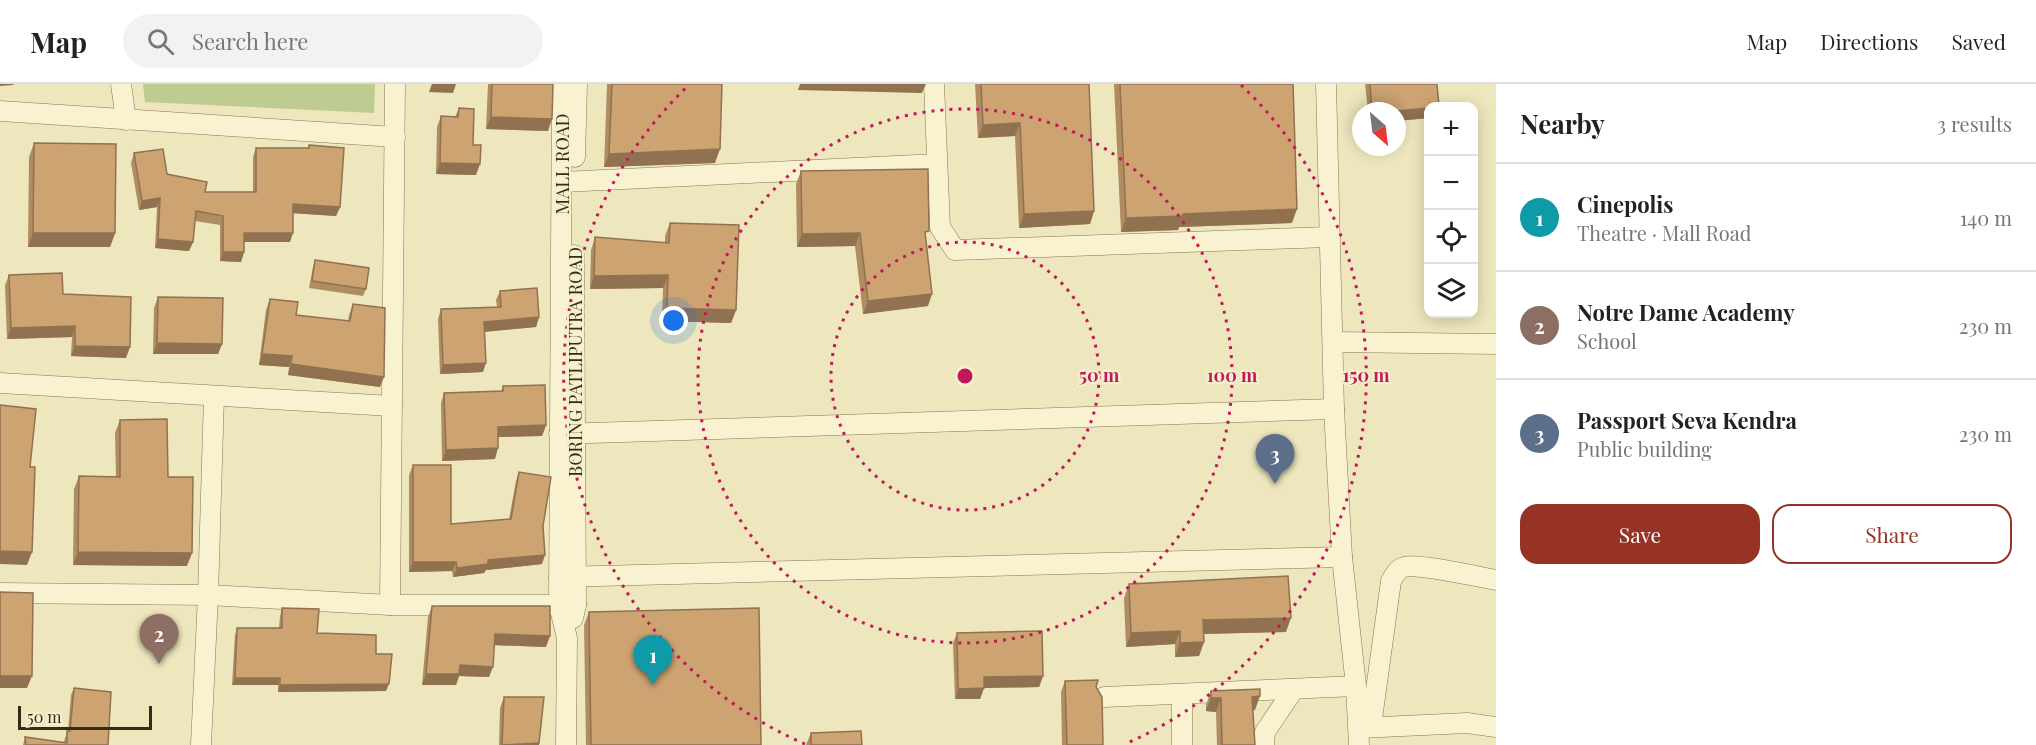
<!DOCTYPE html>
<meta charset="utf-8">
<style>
body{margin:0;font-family:"Playfair Display",serif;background:#f2f2f2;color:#222}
.controls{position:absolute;right:18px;top:18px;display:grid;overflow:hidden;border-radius:12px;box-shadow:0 3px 15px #0003}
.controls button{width:54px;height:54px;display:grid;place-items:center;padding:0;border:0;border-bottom:2px solid #e0e0e0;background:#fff;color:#222;font:30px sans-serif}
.compass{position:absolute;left:1352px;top:18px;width:54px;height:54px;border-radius:50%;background:#fff;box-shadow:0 3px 15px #0003;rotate:152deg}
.scale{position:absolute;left:18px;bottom:15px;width:134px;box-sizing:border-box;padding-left:6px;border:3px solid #352b1b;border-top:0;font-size:16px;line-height:21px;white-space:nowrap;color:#352b1b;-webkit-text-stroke:4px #f5efcc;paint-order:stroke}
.you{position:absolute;left:674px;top:237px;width:21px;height:21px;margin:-15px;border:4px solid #fff;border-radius:50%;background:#1a73e8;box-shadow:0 0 0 9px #1a73e833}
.badge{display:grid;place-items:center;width:39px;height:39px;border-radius:50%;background:#963325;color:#fff;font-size:20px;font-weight:700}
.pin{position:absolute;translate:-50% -50px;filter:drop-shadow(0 2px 3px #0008)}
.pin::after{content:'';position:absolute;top:32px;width:21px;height:18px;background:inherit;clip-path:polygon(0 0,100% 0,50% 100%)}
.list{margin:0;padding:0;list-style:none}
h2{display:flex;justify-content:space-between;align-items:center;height:78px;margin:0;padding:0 24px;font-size:26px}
h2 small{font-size:20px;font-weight:400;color:#767676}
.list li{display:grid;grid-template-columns:39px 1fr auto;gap:18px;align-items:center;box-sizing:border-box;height:108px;padding:0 24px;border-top:2px solid #e0e0e0}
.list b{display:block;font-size:22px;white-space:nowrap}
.list p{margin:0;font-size:20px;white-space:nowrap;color:#767676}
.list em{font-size:20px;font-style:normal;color:#767676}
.actions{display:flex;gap:12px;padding:18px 24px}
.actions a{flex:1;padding:14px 0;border:2px solid #963325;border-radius:18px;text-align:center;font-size:21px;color:#963325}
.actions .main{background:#963325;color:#fff}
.icon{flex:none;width:33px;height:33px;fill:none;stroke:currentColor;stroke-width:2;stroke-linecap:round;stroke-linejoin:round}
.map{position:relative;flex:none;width:1496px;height:661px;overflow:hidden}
header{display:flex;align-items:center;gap:36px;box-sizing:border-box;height:84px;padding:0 30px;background:#fff;border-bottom:2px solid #e0e0e0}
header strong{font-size:28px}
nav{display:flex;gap:33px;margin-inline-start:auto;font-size:21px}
.search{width:420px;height:54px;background:#f2f2f2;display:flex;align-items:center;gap:15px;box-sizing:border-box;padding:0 21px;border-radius:33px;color:#767676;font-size:22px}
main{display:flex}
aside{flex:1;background:#fff}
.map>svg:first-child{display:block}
</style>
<header>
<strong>Map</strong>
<div class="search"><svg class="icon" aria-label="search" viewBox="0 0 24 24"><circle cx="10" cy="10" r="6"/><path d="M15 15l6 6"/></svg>Search here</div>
<nav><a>Map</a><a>Directions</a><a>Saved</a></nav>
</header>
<main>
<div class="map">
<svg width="1496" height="661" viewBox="0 0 1496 661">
<rect width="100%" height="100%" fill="#eee6bd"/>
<polygon fill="#becc91" points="143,0 375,0 374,29 145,18"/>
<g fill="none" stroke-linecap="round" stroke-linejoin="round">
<defs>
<g id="minor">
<polyline points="121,0 126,36"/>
<polyline points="562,0 559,521 567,554 566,661"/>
<polyline points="934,0 940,143 955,166 1330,153"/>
<polyline points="1326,0 1334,325 1342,473 1356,602 1359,661"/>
<polyline points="0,27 395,53"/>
<polyline points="575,73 577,0"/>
<polyline points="562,98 937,80"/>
<polyline points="1333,258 1496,260"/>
<polyline points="0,299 392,322"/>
<polyline points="559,350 1334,325"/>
<polyline points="559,493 1342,473"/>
<polyline points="0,509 208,511 390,521 576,521"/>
<polyline points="390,521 395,0"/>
<polyline points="573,534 576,521 574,171"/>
<polyline points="1182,610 1182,661"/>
<polyline points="1104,613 1356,602"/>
<path d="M1371,642L1391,497C1395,491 1397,485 1404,483C1418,479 1478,493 1496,496"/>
<polyline points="1360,644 1467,639 1496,643"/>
<polyline points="201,661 208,511 214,312"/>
<polyline points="1264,661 1265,648 1294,605"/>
</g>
</defs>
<use href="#minor" stroke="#867556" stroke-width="21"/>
<use href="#minor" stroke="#f9f2d0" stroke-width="20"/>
</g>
<g fill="#b08c62">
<polygon points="488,0 553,0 548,47 486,45"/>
<polygon points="607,0 722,0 715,79 604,83"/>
<polygon points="975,0 1089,0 1094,127 1090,140 1019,144 1015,52 978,54"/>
<polygon points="1114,0 1293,0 1292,139 1179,143 1178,146 1121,148"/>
<polygon points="1365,0 1437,0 1428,22 1428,34 1397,37 1397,27 1368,27"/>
<polygon points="459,24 473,61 476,91 436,90 437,43 441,32 455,33"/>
<polygon points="34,59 115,149 110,163 28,163 29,73"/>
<polygon points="309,61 340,123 336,132 293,129 290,158 244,158 244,168 241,178 220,177 220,141 195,137 193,158 189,167 155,164 157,123 139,126 131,79 134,69 167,90 205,108 253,108 253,73 256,64 308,64"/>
<polygon points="801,87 926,155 928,222 863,230 855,162 797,163 796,100"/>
<polygon points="670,139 736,226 731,239 662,237 663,204 590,205 591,166 595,153 665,159 665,152"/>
<polygon points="315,176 366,205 363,212 309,204 313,183"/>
<polygon points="9,191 63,210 126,274 71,272 72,253 7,255 5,201"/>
<polygon points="500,207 539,233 536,243 485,248 483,288 440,290 438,235 441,225 497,223 496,216"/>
<polygon points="158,213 222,260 218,270 153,270 154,224"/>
<polygon points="270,215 296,231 348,237 349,231 353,220 380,303 288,291 289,283 259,281 266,226"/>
<polygon points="503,302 546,341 542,352 498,353 495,375 442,377 441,319 444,309 501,307"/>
<polygon points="120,336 168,393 187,482 73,481 74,405 79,392 116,393 115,349"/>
<polygon points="413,381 451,440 509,435 516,397 519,388 543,442 542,480 486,486 484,489 453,493 452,487 409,488 409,391"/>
<polygon points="1129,500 1286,548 1204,550 1204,558 1199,572 1175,573 1175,560 1126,563 1124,514"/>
<polygon points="432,522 546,563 494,561 489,593 459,592 456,601 422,601 428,533"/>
<polygon points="282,524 317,549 376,570 386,607 278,608 278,601 232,601 235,551 237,544 279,544 280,532"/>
<polygon points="589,528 761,661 586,661 584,541"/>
<polygon points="957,549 1043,592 1039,603 984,604 980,615 955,615 953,559"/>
<polygon points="1065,597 1096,603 1103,661 1062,661 1061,608"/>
<polygon points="74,604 108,661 23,661 25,653 64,658 65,654 68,647 71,611"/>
<polygon points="1211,607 1255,626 1253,626 1255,661 1217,661 1216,628 1206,627 1206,621"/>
<polygon points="504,613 539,659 539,661 499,661 500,624"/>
<polygon points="811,649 862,661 806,661"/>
</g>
<g fill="#907250">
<polygon points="0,0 14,0 13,1 0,2"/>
<polygon points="432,0 456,0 453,9 429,8"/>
<polygon points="800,0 926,0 922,9 798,6"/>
<polygon points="1428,24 1428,34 1397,37 1397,27"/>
<polygon points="491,33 552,35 548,47 486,45"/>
<polygon points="1020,39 1015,52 978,54 983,41"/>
<polygon points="720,65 715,79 604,83 609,70"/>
<polygon points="440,79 480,80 476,91 436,90"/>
<polygon points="160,114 157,123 139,126 142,117"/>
<polygon points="293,120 340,123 336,132 290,129"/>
<polygon points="1297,125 1292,139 1179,143 1178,146 1121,148 1126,134 1183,130"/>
<polygon points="1094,127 1090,140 1019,144 1024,130"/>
<polygon points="33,149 115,149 110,163 28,163"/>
<polygon points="244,149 293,149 290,158 241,158"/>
<polygon points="860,149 855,162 797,163 802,150"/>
<polygon points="158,155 193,158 189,167 155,164"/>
<polygon points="223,168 244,168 241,178 220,177"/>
<polygon points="668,191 663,204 590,205 594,192"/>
<polygon points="932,210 928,222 863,230 868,217"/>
<polygon points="667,224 736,226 731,239 662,237"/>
<polygon points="539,233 536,243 481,248 484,238"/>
<polygon points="75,242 72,253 7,255 11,244"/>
<polygon points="157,259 222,260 218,270 153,270"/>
<polygon points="75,262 130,263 126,274 71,272"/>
<polygon points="262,270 292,272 289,283 259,281"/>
<polygon points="486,279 483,288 440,290 443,281"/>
<polygon points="291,280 384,293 380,303 288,291"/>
<polygon points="546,341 542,352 494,353 498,343"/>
<polygon points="498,364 495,375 442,377 446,366"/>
<polygon points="0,467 32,468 27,481 0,480"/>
<polygon points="78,468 192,469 187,482 73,481"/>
<polygon points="545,471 542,480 486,486 484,489 453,493 457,484 488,476"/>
<polygon points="413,478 456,478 452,487 409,488"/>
<polygon points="1291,534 1286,548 1198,550 1203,536"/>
<polygon points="1180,547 1175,560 1126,563 1131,549"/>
<polygon points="495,550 550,552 546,563 491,561"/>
<polygon points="1204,558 1199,572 1175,573 1180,559"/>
<polygon points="460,581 493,583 489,593 459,592 456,601 422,601 426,590"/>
<polygon points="0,592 32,592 27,604 0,604"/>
<polygon points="1043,592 1039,603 980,604 984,593"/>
<polygon points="235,594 280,594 278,601 232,601"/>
<polygon points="389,600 386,607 278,608 280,601"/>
<polygon points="984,604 980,615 955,615 958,605"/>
<polygon points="1260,612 1255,626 1247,627 1252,613"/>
<polygon points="1211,614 1221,614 1216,628 1206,627"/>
<polygon points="539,659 539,661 502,661"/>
</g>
<g fill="#cda372" stroke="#907250" stroke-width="1.5">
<polygon points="492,0 553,0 552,35 491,33"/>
<polygon points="612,0 722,0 720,65 609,70"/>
<polygon points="981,0 1089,0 1094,127 1024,130 1020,39 983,41"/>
<polygon points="1120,0 1293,0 1297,125 1183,130 1183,132 1126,134"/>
<polygon points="1370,0 1437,0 1439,22 1428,22 1428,24 1397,27 1372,27"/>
<polygon points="459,24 474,25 473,61 481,61 480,80 440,79 441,32 458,33"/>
<polygon points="34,59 116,60 115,149 33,149"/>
<polygon points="309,61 344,64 340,123 293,120 293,149 244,149 244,168 223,168 223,132 196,127 193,158 158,155 160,114 142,117 134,69 163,65 167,90 207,98 205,108 256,108 256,64 309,64"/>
<polygon points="928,85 929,147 925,148 932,210 868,217 860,149 802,150 801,87"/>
<polygon points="670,139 739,141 736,226 667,224 668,191 594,192 595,153 669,159"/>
<polygon points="315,176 369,184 366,205 312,197"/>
<polygon points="62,189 63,210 131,213 130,263 75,262 75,242 11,244 9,191"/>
<polygon points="537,204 539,233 484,238 486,279 443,281 441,225 501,223 500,207"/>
<polygon points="158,213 223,214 222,260 157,259"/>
<polygon points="270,215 298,218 296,231 350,237 353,220 385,224 384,293 291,280 292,272 262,270"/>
<polygon points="545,301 546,341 498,343 498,364 446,366 444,309 503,307 503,302"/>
<polygon points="0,321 36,325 30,383 35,383 32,468 0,467"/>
<polygon points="167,335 168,393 193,393 192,469 78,468 79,392 120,393 120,336"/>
<polygon points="413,381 451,381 451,440 511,435 519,388 551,393 543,442 545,471 488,476 488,480 457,484 456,478 413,478"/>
<polygon points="1288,492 1291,534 1203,536 1204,558 1180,559 1180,547 1131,549 1129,500"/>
<polygon points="0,508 33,509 32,592 0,592"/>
<polygon points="432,522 550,522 550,552 495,550 493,583 460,581 459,590 426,590"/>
<polygon points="282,524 319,525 317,549 376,551 376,570 392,570 389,600 280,601 280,594 235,594 237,544 282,544"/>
<polygon points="759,524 761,661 591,661 589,528"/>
<polygon points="1042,547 1043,592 984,593 984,604 958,605 957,549"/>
<polygon points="1098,596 1096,603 1102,613 1103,661 1067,661 1065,597"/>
<polygon points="74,604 111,608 108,661 26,661 25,653 67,659 67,647 70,647"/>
<polygon points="1260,605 1260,612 1252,613 1255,661 1222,661 1221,614 1211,614 1211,607"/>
<polygon points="504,613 544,613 539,659 502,661"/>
<polygon points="861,647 862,661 811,661 811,649"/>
</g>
<g fill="none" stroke="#c2185b" stroke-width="3" stroke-dasharray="3 6">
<circle cx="965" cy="292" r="134"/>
<circle cx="965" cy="292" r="267"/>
<path d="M805 660A401 401 0 0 1 689 1M1241 1A401 401 0 0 1 1125 660"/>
</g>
<g text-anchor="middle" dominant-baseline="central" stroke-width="4.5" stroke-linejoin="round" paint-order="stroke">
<g font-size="18" fill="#352b1b" stroke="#f5efcc">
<text transform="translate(562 80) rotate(-90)">MALL ROAD</text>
<text transform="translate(575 278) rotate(-90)">BORING PATLIPUTRA ROAD</text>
</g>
</g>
<circle cx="965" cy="292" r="9" fill="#c2185b" stroke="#f5efcc" stroke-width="3"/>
<g font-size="18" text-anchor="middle" font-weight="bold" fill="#c2185b" stroke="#f5efcc" stroke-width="4.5" stroke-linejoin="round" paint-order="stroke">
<text x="1099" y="298">50 m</text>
<text x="1232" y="298">100 m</text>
<text x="1366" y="298">150 m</text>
</g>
</svg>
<div class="controls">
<button>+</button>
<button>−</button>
<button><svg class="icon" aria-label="locate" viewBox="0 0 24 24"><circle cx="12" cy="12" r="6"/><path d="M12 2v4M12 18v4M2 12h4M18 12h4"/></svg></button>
<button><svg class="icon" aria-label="layers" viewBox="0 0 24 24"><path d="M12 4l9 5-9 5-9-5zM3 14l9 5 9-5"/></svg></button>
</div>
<svg class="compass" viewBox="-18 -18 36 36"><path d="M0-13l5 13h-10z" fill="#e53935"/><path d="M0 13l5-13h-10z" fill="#767676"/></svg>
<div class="scale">50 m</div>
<div class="you"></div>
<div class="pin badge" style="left:653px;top:601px;background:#0f9aa8">1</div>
<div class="pin badge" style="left:159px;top:580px;background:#8d6e63">2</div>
<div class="pin badge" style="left:1275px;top:400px;background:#5c6f8a">3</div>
</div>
<aside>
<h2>Nearby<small>3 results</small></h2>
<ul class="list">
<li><span class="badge" style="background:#0f9aa8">1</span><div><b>Cinepolis</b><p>Theatre · Mall Road</p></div><em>140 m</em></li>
<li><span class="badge" style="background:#8d6e63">2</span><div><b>Notre Dame Academy</b><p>School</p></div><em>230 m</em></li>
<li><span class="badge" style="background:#5c6f8a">3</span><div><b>Passport Seva Kendra</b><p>Public building</p></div><em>230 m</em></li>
</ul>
<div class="actions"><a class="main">Save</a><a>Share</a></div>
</aside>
</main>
